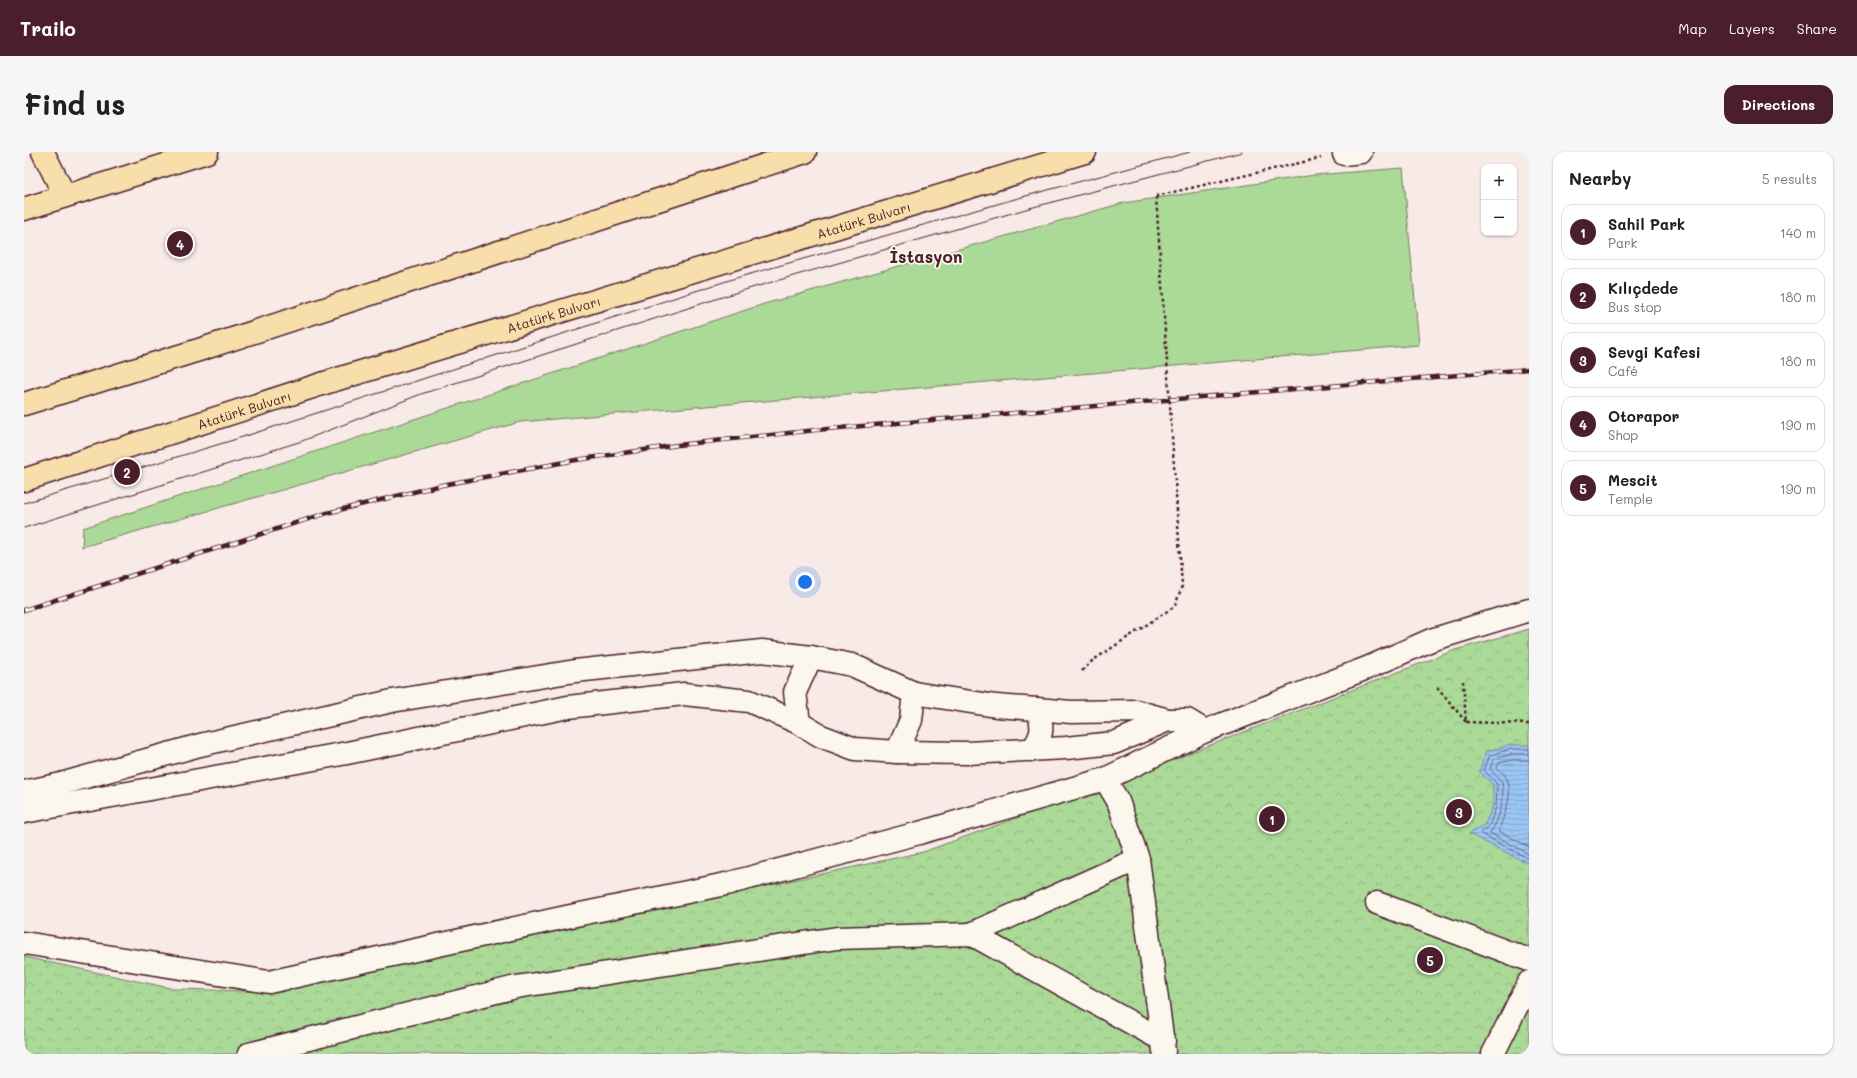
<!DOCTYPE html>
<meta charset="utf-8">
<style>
body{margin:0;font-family:Mali,sans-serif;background:#f6f6f6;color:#202124}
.controls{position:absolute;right:12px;top:12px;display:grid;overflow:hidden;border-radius:8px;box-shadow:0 1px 3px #0004}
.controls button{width:36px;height:36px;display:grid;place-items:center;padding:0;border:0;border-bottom:1px solid #e0e0e0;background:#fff;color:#202124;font:20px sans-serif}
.you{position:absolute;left:781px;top:430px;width:14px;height:14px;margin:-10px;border:3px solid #fff;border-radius:50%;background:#1a73e8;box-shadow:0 0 0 6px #1a73e833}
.badge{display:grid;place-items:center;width:26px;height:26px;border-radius:50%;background:#4a1f2b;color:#fff;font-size:13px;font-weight:700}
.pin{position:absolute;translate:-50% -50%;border:2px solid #fff;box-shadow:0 1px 4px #0006}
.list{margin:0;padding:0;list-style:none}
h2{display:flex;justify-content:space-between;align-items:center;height:52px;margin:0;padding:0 16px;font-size:17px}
h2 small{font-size:13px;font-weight:400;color:#757577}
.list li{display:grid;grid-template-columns:26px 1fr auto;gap:12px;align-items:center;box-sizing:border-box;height:56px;margin:0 8px 8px;padding:0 8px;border:1px solid #e0e0e0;border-radius:12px}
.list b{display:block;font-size:15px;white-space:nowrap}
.list p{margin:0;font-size:13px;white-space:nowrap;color:#757577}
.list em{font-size:13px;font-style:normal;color:#757577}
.map{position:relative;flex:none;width:1505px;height:902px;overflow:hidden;border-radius:12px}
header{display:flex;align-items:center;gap:24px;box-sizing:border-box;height:56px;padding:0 20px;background:#4a1f2b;color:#fff}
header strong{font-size:19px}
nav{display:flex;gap:22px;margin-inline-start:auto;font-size:14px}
.intro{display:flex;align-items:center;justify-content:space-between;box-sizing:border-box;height:96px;padding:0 24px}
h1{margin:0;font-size:28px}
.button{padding:10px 18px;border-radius:12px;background:#4a1f2b;color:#fff;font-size:14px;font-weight:700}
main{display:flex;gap:24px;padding:0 24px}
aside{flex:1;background:#fff;border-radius:12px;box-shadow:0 1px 3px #0004}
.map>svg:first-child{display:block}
</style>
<header>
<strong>Trailo</strong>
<nav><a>Map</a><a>Layers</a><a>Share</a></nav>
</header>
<div class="intro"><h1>Find us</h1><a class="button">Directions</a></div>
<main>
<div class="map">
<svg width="1505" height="902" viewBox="0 0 1505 902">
<defs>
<pattern id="park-crowns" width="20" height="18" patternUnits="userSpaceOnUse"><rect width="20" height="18" fill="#aad998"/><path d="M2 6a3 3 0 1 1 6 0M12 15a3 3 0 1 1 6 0" fill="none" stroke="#94ba83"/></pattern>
<pattern id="water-rules" width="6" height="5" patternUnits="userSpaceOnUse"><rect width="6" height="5" fill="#9ac6f4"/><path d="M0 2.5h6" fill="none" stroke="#86aad1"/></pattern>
</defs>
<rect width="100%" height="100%" fill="#f8eae6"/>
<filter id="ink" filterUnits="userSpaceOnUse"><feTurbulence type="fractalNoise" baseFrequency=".025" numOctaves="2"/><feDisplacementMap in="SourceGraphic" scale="8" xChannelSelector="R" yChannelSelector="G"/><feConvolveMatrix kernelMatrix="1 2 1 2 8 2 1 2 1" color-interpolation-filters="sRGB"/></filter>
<g filter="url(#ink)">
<polygon fill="#aad998" stroke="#7a7c62" points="1379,16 1395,193 496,270 58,395 59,376 740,152 1099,51 1291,23"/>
<polygon fill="url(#park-crowns)" stroke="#7a7c62" points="1505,477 1505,902 0,902 0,805 151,837 254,840 899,700 1081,634 1431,498"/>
<polygon fill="url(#water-rules)" stroke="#7a83a4" points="1487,593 1505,593 1505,712 1445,682 1461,672 1469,653 1469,633 1455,619 1463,599"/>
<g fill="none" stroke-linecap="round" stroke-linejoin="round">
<g stroke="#6a627b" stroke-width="1">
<polyline points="1505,597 1487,597 1466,603 1460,618 1473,632 1472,655 1465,674 1456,681 1505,707"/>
<path d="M1505,602H1488L1470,607L1466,617L1478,630C1481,647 1476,667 1466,681L1505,702"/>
<path d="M1505,608H1488L1475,611L1473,615C1476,619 1481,622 1483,627C1490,644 1479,663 1475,679L1505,695"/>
</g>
<defs>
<g id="minor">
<polyline points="1320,2 1337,0"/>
<polyline points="775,571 771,540 787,505"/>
<path d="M1008,598C1019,583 1020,575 1013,557"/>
<polyline points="873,600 887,568 890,541"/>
<polyline points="1081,627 1094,649 1114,707 1140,899"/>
<polyline points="0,640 33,633 176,593 368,549 551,519 738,499 787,505 828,513 890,541 972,554 1013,557 1047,560 1112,559 1144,568 1163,568 1181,579 1343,516 1407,488 1505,458"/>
<polyline points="0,660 323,601 544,555 660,542 725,549 775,571 797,584 831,597 873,600 943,601 1042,596 1090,591 1144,568"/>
<polyline points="1353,751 1505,808"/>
<polyline points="947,782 1114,707"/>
<polyline points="0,791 245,830 542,765 702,732 895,681 1081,627 1181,579"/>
<polyline points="225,902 492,835 813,786 947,782 1140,889"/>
<polyline points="1469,902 1505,830"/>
</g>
<g id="major">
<polyline points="19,0 41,44"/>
<polyline points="0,57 183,0"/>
<polyline points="0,252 178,197 781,0"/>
<path id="s1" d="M0,328L304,230L1061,0"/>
</g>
</defs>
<use href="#minor" stroke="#4a1f2b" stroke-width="25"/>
<use href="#major" stroke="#4a1f2b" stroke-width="25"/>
<g stroke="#4a1f2b" stroke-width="2.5" stroke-dasharray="3 3" stroke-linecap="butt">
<polyline points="1132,44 1297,6"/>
<polyline points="1413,535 1442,570 1439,529"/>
<polyline points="1442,570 1505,572"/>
</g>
<use href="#minor" stroke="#fbf7ec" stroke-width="22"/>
<use href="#major" stroke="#f8deab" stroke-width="22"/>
<g stroke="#4a1f2b" stroke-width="1">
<polyline points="0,351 206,289 712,126 998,45 1166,0"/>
<polyline points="0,376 278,289 397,242 717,139 1002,57 1218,0"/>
</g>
<defs>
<polyline id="rail" points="0,458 303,361 418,333 552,308 654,293 792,278 1505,217"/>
</defs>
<use href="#rail" stroke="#4a1f2b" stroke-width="4.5"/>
<use href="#rail" stroke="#fbf7ec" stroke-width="3" stroke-dasharray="9" stroke-linecap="butt"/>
<polyline stroke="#4a1f2b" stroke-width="2.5" stroke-dasharray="3 3" stroke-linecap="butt" points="1058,519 1068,509 1151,454 1158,434 1132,44"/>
</g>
</g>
<g text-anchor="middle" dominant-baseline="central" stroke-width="3.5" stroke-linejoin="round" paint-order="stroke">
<g font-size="13" fill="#4a1f2b" stroke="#fbf7ec">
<text stroke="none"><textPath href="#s1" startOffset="879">Atatürk Bulvarı</textPath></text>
<text stroke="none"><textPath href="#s1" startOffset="555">Atatürk Bulvarı</textPath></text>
<text stroke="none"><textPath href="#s1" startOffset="231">Atatürk Bulvarı</textPath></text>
</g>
<g font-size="17" font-weight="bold" fill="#4a1f2b" stroke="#fbf7ec">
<text x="902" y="104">İstasyon</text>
</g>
</g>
</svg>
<div class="controls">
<button>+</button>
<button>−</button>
</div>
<div class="you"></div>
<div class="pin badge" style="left:1248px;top:667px">1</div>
<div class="pin badge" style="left:103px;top:320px">2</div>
<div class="pin badge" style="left:1435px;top:660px">3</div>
<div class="pin badge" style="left:156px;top:92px">4</div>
<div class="pin badge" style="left:1406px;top:808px">5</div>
</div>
<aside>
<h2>Nearby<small>5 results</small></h2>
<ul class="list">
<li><span class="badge">1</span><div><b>Sahil Park</b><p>Park</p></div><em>140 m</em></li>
<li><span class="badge">2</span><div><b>Kılıçdede</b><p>Bus stop</p></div><em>180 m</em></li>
<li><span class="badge">3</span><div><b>Sevgi Kafesi</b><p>Café</p></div><em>180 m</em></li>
<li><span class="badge">4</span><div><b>Otorapor</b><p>Shop</p></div><em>190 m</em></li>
<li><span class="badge">5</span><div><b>Mescit</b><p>Temple</p></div><em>190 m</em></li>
</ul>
</aside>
</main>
